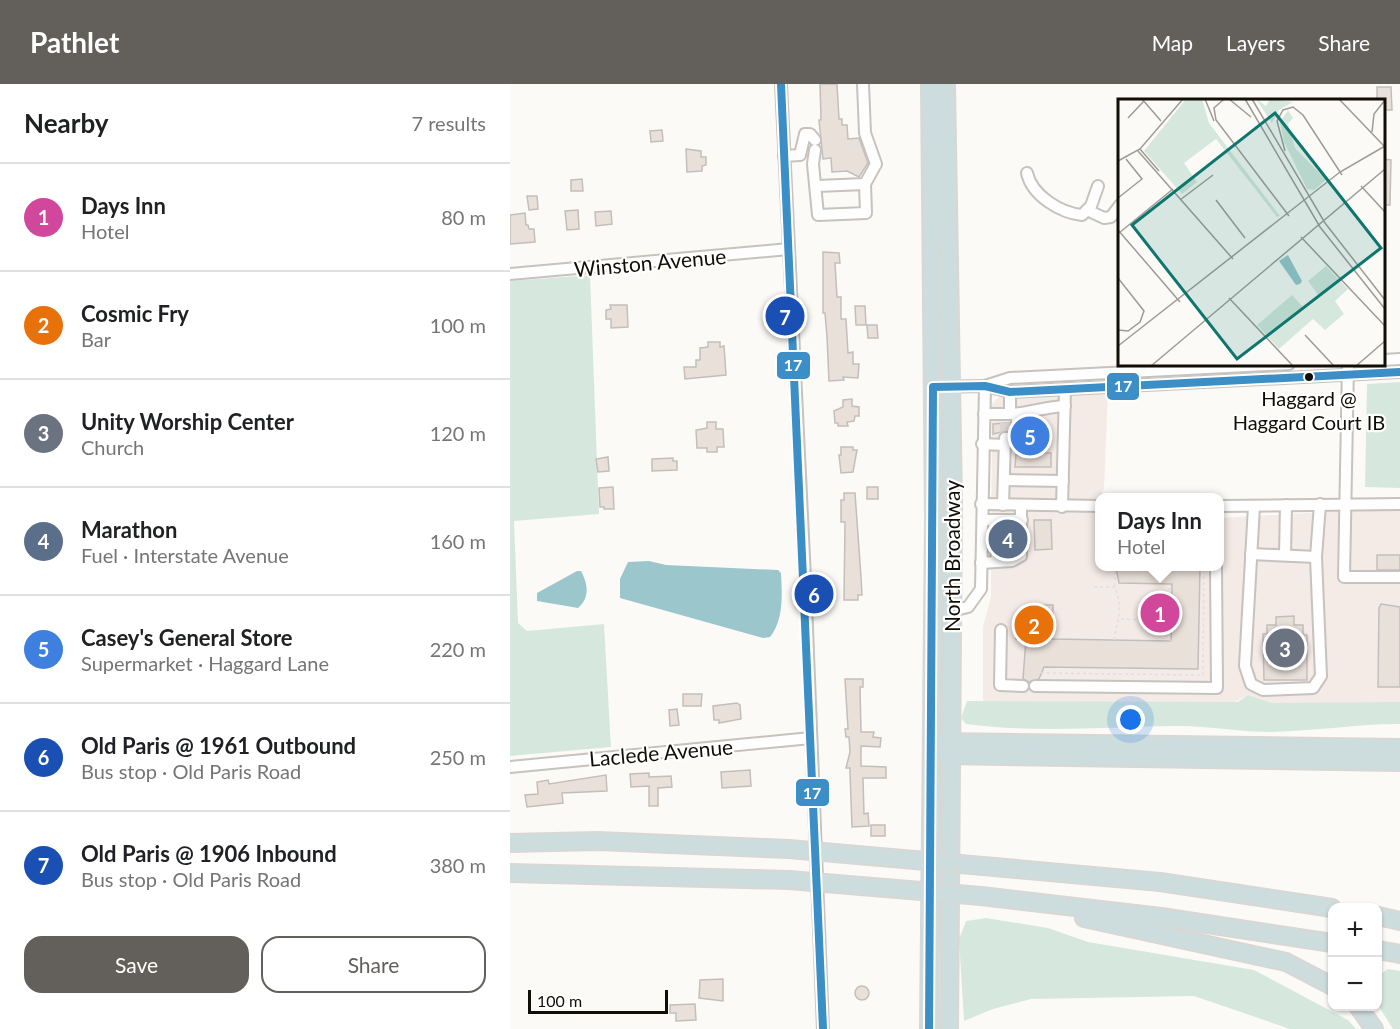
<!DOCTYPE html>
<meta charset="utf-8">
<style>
body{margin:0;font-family:Lato,sans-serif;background:#f6f6f6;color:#202124}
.controls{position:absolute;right:18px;bottom:18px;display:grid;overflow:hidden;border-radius:12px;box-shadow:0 2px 4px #0004}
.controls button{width:54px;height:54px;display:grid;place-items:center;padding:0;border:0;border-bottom:2px solid #e0e0e0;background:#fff;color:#202124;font:30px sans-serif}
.scale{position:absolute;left:18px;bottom:15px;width:140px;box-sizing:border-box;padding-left:6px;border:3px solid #110d07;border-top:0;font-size:16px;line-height:21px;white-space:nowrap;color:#110d07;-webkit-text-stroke:4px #fff;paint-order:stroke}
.you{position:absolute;left:621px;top:636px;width:21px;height:21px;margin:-15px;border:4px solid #fff;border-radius:50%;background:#1a73e8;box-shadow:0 0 0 9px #1a73e833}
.badge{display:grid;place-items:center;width:39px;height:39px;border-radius:50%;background:#63605b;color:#fff;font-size:20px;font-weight:700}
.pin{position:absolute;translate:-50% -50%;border:3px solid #fff;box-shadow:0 2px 6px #0006}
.popup{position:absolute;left:585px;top:409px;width:129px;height:78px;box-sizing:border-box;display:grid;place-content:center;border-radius:12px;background:#fff;filter:drop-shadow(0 2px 4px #0005);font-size:20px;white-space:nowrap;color:#757577}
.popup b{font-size:22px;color:#202124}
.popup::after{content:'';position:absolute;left:50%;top:100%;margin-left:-12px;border:12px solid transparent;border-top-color:#fff}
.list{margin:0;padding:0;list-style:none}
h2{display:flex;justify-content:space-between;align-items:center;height:78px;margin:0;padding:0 24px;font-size:26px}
h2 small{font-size:20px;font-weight:400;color:#757577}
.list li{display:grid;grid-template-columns:39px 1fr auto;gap:18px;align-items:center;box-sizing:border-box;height:108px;padding:0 24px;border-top:2px solid #e0e0e0}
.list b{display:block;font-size:22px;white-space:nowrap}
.list p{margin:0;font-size:20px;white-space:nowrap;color:#757577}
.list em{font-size:20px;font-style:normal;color:#757577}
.actions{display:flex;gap:12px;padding:18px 24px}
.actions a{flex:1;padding:14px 0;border:2px solid #63605b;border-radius:18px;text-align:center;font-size:21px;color:#63605b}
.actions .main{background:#63605b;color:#fff}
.map{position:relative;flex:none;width:890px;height:945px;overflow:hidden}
header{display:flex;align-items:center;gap:36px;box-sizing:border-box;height:84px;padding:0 30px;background:#63605b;color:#fff}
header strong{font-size:28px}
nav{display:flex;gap:33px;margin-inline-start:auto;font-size:21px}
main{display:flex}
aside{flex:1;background:#fff}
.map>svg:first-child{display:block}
</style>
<header>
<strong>Pathlet</strong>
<nav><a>Map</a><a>Layers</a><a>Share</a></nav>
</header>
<main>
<aside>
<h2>Nearby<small>7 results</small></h2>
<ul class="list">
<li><span class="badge" style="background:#d1479c">1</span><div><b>Days Inn</b><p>Hotel</p></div><em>80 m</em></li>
<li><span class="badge" style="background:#e8710a">2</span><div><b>Cosmic Fry</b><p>Bar</p></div><em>100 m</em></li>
<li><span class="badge" style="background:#6b7280">3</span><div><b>Unity Worship Center</b><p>Church</p></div><em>120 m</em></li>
<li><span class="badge" style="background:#5c6f8a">4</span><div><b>Marathon</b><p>Fuel · Interstate Avenue</p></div><em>160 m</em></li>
<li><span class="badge" style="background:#3f7fe0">5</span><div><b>Casey's General Store</b><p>Supermarket · Haggard Lane</p></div><em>220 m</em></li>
<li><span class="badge" style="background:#1a4fb4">6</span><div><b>Old Paris @ 1961 Outbound</b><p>Bus stop · Old Paris Road</p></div><em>250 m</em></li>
<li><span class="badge" style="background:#1a4fb4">7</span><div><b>Old Paris @ 1906 Inbound</b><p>Bus stop · Old Paris Road</p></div><em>380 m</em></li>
</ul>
<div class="actions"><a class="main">Save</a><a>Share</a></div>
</aside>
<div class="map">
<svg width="890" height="945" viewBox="0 0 890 945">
<rect width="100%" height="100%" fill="#fcfaf7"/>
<polygon fill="#f4eae6" points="598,307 594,404 584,430 590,431 590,482 710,482 710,434 816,428 852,415 890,415 890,619 762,619 738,611 723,619 473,618 473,543 481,513 482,320 489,313"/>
<g fill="#d6e8dd">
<polygon points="80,191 89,430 4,437 8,539 17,547 94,540 101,663 0,672 0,197"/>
<polygon points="890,298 890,404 855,403 857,300"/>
<path d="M738,611L762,619L890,618V640C847,640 805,647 762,648C729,648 695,641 662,642C593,643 525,649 456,640L451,634L457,617L728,618Z"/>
<polygon points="476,834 538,844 578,858 744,886 838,936 846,945 780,945 684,912 521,915 483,925 454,937 449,855 456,837"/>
<polygon points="878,885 890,887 890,945 883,945 868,921 868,892"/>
</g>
<g fill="#9bc6cc">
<path d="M139,477L156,481L268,486L271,489C272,509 274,536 260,553L253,554L110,514V495L118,478Z"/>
<path d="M67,487H71C78,500 80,514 68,524L27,517V509Z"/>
</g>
<g fill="#eae0da" stroke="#c3bebb" stroke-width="1.5">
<polygon points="310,0 327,0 329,35 332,35 332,41 337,41 338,55 349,54 358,79 349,93 337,87 322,88 321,74 313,75 309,36 311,36"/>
<polygon points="867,3 881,3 882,26 873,26 873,16 867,16"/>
<polygon points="152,46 153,57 141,58 140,47"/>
<polygon points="176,65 191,67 191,73 196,73 196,81 192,82 192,87 177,88"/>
<polygon points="873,75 881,76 880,121 873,121"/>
<polygon points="72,95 73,107 61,107 61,96"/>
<polygon points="17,112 27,112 28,125 19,126"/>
<polygon points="68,126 69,145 57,146 55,127"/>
<polygon points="101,127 102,140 86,142 85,128"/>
<polygon points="15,129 16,141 18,141 19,145 24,145 25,158 0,160 0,131"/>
<polygon points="313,168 329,169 330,179 325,179 327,213 331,213 331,235 336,235 338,269 343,268 343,280 349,280 348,294 333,293 334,296 319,297 317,253 315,229 313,229"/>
<polygon points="100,221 117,221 118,243 101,244 101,235 96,235 96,226 101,225"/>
<polygon points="345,222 355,222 356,241 346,241"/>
<polygon points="357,241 367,241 368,254 358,254"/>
<polygon points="198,258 210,258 210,263 214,262 216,291 175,295 174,283 186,283 186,276 190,276 190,264 198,263"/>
<polygon points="342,315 342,322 349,323 349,332 345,332 344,337 337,338 338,342 328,342 328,339 325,339 324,327 333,323 333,316"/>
<polygon points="197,338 206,338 206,345 213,345 214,363 207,363 207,368 197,368 197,364 187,364 186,346 197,344"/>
<polygon points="514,338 533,339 533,369 541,369 541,383 505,383 506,370 509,370 510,361 514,355"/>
<polygon points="495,339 500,339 500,346 483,350 483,340"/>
<polygon points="331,363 343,363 343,366 347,366 343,388 331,389 329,371 331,371"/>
<polygon points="98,373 99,387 88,388 86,375"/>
<polygon points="163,374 163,377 167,377 167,386 142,387 142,375"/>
<polygon points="103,403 104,425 94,425 94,423 90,423 89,404"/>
<rect x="357" y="403" width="11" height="12"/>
<polygon points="334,409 345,409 351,493 352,511 348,511 348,516 334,516 335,438 331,438 331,416 334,416"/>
<polygon points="524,436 541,436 542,465 525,466"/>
<polygon points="492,444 504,444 504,468 500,470 494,470"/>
<rect x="867" y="471" width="23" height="15"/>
<polygon points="606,483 690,483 688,585 534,583 529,595 519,598 513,595 516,555 506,555 507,534 515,534 515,521 543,521 542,555 661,557 662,500 609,499"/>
<polygon points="871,520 890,523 890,603 868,603 869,524"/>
<polygon points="784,532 784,541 793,541 793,551 797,551 797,596 754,596 753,550 757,550 757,541 766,541 766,533"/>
<polygon points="335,595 353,595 353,603 350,603 351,648 364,648 363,653 371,654 370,663 351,662 351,682 376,683 376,694 353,694 354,730 358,729 359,742 342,743 340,688 340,684 336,684 340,668 339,653 336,653 335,645 338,645"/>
<polygon points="173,610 192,610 191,622 173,622"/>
<polygon points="227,619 230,621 231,635 209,639 209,636 204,636 203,622"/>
<polygon points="167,625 169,641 160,642 159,626"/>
<polygon points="240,686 241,702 212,704 211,688"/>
<polygon points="139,689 139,693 161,692 162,703 148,704 148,722 139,722 139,702 121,703 120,690"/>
<polygon points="96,691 97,707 52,709 53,719 17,723 15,711 28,710 27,698 38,696 39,700"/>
<rect x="361" y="741" width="14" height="11"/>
<polygon points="213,895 213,917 189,914 190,896"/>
<circle cx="352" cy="909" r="7"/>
<polygon points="185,920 186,936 166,937 166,929 160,929 160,921"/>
</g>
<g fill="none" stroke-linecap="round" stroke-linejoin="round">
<polyline stroke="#d9d6d3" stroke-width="10" stroke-dasharray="10 5" stroke-linecap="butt" points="495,339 495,350"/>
<defs>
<g id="minor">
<polyline points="271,0 295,494 313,945"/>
<polyline points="305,66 303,80 308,131 356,129 355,100 366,80 355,49 353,0"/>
<polyline points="274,72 290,71 295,50 300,50 305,56"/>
<path d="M517,89C522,112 551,129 572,131L581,122L588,102"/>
<polyline points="307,102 355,100"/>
<polyline points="577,126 594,134 601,133 610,121"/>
<polyline points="0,190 279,165"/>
<polyline points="874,276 890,275"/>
<polyline points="838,280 834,493 890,493"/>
<polyline points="475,302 500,294 779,280"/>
<polyline points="423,303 475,302 500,308 890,288"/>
<polyline points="474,330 500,330 500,308"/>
<path d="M500,330C519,329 535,323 555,322"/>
<polyline points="472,360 495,361"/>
<polyline points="494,396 553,397"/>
<polyline points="471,420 590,422"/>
<polyline points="493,421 495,354 507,354 507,330"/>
<polyline points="710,422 890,420"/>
<polyline points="744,422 735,582 741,600 753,606 803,604 811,592 806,473 810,420"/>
<polyline points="552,423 555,305"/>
<polyline points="477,436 512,436"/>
<polyline points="484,436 487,477"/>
<polyline points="741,470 806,473"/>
<polyline points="775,471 776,421"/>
<polyline points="471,479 502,477 511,472 511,421"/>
<polyline points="441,527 458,523 471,505 475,302"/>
<polyline points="491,546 490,601 513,602"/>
<polyline points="525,602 707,604 706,482"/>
<polyline points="0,683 301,654"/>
</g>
<g id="highway">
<polyline points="436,0 443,418 439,945"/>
<polyline points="432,658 890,664"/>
<polyline points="432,671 890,678"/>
<polyline points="0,759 88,757 279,765"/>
<polyline points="473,782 650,798 822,824"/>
<polyline points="0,789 279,796"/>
<polyline points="471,812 651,833 822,859"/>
<polyline points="868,832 890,837"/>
<polyline points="574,834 776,878 822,902"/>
<polyline points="868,866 890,870"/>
<polyline points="848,922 864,945"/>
<polyline points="419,945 424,436 420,0"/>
</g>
</defs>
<use href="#minor" stroke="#c6c2bd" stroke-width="14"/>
<use href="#highway" stroke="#d8d7d4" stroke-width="20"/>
<g stroke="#dfdfde" stroke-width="1.5" stroke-dasharray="3 3" stroke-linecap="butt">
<polyline points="605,502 605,482"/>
<path d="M584,503H605C614,527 606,537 604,559"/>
<polyline points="611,535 629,536 634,533 636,526 643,526"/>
<polyline points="661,557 644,539 644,514 662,503"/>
<polyline points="531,589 693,591 694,482"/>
</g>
<use href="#minor" stroke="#fffefe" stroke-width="10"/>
<use href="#highway" stroke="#cdddde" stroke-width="16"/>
<defs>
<g id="highway-bridge">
<polyline points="279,765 473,782"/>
<polyline points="279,796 471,812"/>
</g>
</defs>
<use href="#highway-bridge" stroke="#d8d7d4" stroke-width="20" stroke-linecap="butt"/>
<use href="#highway-bridge" stroke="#cdddde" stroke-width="16"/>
<defs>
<g id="bus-1">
<polyline points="271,0 313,945"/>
<polyline points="419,945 423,303 475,302 500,308 890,288"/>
</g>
</defs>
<use href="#bus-1" stroke="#fff" stroke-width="12"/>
<use href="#bus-1" stroke="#3c8fc6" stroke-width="8"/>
</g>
<circle fill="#110d07" stroke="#fff" stroke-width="2" cx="799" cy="293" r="5"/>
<g text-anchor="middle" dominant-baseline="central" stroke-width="4.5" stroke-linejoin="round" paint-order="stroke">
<g font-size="20" fill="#110d07" stroke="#fff">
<text x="799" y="314">Haggard @<tspan x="799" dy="24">Haggard Court IB</tspan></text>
</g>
<g font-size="21" fill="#110d07" stroke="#fff">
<text transform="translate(140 178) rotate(-5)">Winston Avenue</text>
<text transform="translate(441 472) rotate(-90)">North Broadway</text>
<text transform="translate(151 668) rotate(-5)">Laclede Avenue</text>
</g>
</g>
<g transform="translate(608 15)">
<rect width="267" height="267" fill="#fcfaf7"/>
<path d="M68,0H84L91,24L162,117L159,118L98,40L66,64L79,83L64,95L26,52ZM138,0L148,7L152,0L175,3L161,11L154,24ZM170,11L175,19L170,25L177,49L208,81L196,91L189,90L166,43L162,23ZM208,167L230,190L217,202L226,215L207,231L195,220L161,250L139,226L174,196L185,208L200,196L190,182Z" fill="#d6e8dd"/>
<path d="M170,156L184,182L182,185L178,186L161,162Z" fill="#9bc6cc"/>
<path fill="none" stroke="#9e9b97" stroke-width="1.5" d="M24,0L43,22M87,0L96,22M106,0L96,9L98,21L171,117M111,0L133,18M127,0L202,128L267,210M134,0L207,124L267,201M221,0L266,47M10,19L26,2M254,33L256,15L267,1M22,50L41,72M20,52L115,160M167,52L159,22L165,11L175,8L185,16L224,76M0,62L22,50L65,0M243,87L267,113M0,99L24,80L8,60M62,101L95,76M98,101L127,139M0,131L62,203M1,134L55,90M183,138L267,227M0,179L26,212L22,223L10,232L0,231M111,199L175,267M187,236L216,267M0,247L222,73L267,47M33,267L267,70M238,267L267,242"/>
<path fill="#0f766e" fill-opacity="0.15" stroke="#0f766e" stroke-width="3" d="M157,14L263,149L119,260L14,126Z"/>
<rect width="267" height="267" fill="none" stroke="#110d07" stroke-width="3"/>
</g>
<g stroke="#fff" stroke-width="2">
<rect x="266" y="267" width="35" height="29" rx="6" fill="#3c8fc6"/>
<rect x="596" y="288" width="34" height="29" rx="6" fill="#3c8fc6"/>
<rect x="285" y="694" width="35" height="29" rx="6" fill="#3c8fc6"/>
</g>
<g font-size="16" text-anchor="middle" font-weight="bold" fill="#fff">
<text x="283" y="287">17</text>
<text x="613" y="308">17</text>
<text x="302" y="715">17</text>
</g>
</svg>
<div class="controls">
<button>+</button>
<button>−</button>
</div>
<div class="scale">100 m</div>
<div class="you"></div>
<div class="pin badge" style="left:650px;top:529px;background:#d1479c">1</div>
<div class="popup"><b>Days Inn</b>Hotel</div>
<div class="pin badge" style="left:524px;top:541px;background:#e8710a">2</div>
<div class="pin badge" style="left:775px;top:564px;background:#6b7280">3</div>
<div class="pin badge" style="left:498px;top:455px;background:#5c6f8a">4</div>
<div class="pin badge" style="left:520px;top:352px;background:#3f7fe0">5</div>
<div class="pin badge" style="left:304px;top:510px;background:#1a4fb4">6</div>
<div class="pin badge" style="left:275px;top:232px;background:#1a4fb4">7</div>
</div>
</main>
